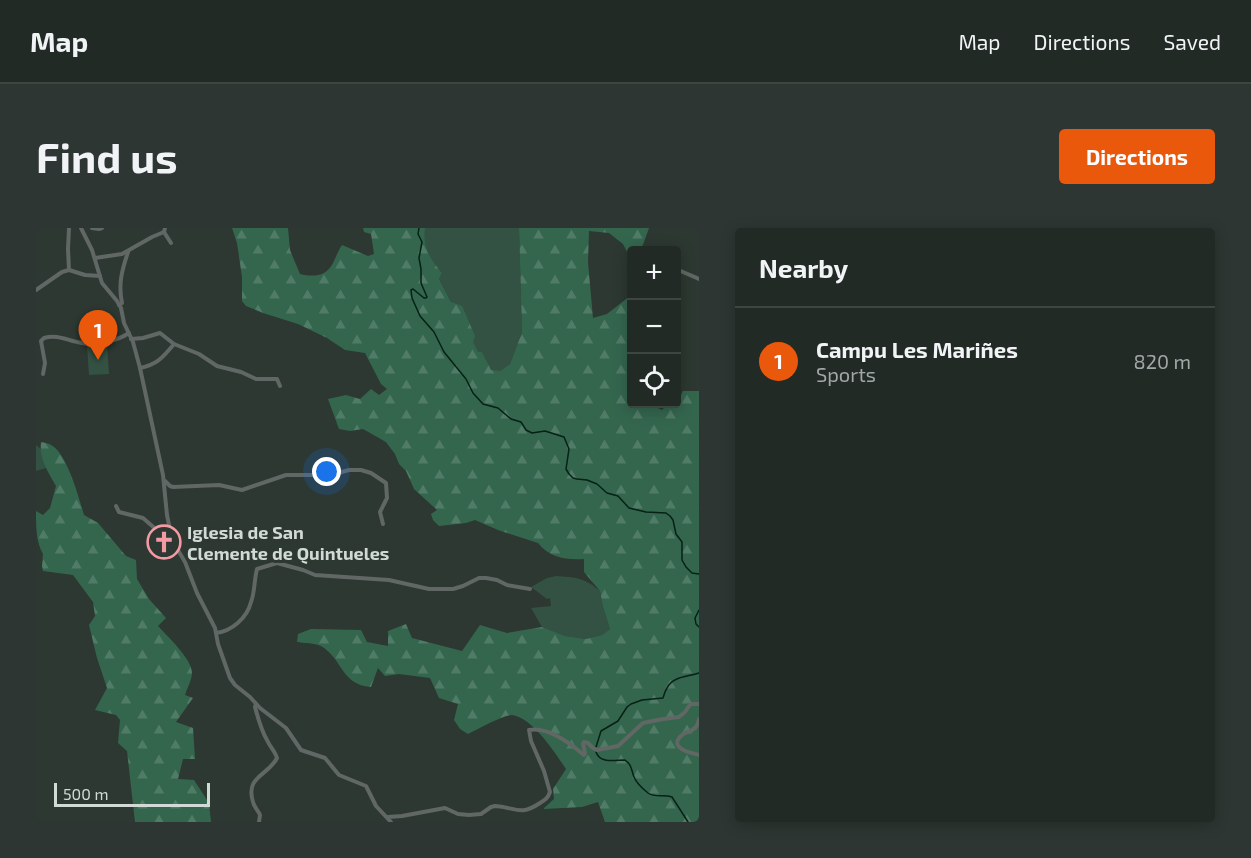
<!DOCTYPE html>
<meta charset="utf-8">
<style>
body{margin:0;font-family:"Exo 2",sans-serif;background:#2d3632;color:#f1f3f6}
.controls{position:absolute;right:18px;top:18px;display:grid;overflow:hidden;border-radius:6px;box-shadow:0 3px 15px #0003}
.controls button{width:54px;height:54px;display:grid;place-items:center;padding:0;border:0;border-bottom:2px solid #3e4642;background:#212a25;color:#f1f3f6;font:30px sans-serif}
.scale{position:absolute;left:18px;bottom:15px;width:156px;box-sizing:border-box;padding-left:6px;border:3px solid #d2dad6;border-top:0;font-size:16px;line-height:21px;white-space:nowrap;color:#d2dad6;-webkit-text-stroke:4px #2c3831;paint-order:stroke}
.you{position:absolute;left:291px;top:244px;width:21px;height:21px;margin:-15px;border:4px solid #fff;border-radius:50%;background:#1a73e8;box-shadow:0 0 0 9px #1a73e833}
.badge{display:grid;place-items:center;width:39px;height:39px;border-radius:50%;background:#ea580c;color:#fff;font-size:20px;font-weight:700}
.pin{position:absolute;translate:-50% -50px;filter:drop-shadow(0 2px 3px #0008)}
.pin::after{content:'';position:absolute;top:32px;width:21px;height:18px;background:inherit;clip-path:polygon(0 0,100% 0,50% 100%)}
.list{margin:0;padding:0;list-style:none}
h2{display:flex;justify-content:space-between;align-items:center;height:78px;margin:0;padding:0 24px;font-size:26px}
h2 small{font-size:20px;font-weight:400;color:#a2a7a7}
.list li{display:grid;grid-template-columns:39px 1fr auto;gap:18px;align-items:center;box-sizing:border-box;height:108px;padding:0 24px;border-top:2px solid #3e4642}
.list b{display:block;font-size:22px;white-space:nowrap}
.list p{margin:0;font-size:20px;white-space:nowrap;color:#a2a7a7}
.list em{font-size:20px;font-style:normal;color:#a2a7a7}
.icon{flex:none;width:33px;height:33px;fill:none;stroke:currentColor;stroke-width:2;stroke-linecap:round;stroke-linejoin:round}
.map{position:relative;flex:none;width:663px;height:594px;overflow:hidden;border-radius:6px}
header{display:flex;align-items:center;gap:36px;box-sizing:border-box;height:84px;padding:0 30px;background:#212a25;border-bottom:2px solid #3e4642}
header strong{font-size:28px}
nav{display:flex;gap:33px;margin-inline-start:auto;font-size:21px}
.intro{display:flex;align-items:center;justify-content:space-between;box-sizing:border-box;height:144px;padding:0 36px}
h1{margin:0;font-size:42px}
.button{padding:15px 27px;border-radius:6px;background:#ea580c;color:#fff;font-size:21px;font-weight:700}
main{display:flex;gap:36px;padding:0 36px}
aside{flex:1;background:#212a25;border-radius:6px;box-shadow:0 3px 15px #0003}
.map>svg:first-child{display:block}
</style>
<header>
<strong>Map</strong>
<nav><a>Map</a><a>Directions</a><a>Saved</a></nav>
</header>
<div class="intro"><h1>Find us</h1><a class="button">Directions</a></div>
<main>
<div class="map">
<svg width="663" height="594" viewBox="0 0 663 594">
<defs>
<pattern id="forest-firs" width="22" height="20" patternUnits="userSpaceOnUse" patternTransform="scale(1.5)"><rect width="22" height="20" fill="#34664e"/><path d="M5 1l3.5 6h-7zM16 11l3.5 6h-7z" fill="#507b67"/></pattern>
</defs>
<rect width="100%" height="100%" fill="#2c3831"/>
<g fill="#345243">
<path d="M389,0H483L486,104L474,136L464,143H455L446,124L442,125L403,51L406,45C394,30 387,21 389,0Z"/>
<polygon points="71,117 73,146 53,147 51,118"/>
<polygon points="0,217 5,221 10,240 0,243"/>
<path d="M520,348C539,349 549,350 564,363L567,379L574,401L566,407L550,411L529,408L506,399L495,380L515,378L514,370L511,371L495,359L511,350Z"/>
</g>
<g fill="url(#forest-firs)">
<path d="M196,0H252L254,22L264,46C277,49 290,49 297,35C300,29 302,23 306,17L332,28L338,26L335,6L328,4L327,0H389C387,21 394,30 406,45L403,51L415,74L426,78L439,108L437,114L442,124H446L455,142L464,143L474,136L486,104L483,0H613L605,22H596L595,32L587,16L573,5L553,3L552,34L557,90L571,86L594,68L595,64V122L592,124L595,130L596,176H615V177L626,182L632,176H640L641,170L644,169L647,163H663V594H569L562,574L546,579L507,581L518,571L517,561L530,541C520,526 496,489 476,487C467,487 442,501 432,506L424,501L418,492L422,476L403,470L394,450L363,446L349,448L342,440L335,459C305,457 307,431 285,418C279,415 268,415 261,414L262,406L275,401L325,402L331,414L352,418V403L370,396L376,410L426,423L444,397L471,405L506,399L529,408L550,411L566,407L574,401L567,379L564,363L548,344V331C530,332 514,330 502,315L462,302L439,292L430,295L403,298L397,292L395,286L401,282L378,261L370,243L363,236L359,226L350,214L327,201L314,203L303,201L292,171L310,167L324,171L335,161L343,167L351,161L345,156L329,125L309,122L291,110L262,96L227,85L210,78L206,73V49L201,15Z"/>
<path d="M5,214C9,215 12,215 15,217C31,225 43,270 48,287L62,295L90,328L100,332L101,351L113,371L130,390L122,398C131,408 155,430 156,444C156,452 151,460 149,467L157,470L140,494L157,500L159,531H147L142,551L158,552L173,575L175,594H99L91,523L82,515L84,492L80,487L59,482L71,460L61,430L53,397L59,388L57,374L37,347L7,343L6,338L7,326C0,314 0,298 0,283L7,287L14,280L20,258C12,244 3,231 5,214Z"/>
</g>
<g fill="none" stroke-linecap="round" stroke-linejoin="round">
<g stroke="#062115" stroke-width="1.5">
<polyline points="383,0 382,6 386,14 383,30 385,41 385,55 391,69 390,70 388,70 377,61 375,62 376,70 384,88 398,104 408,124 430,151 437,165 447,176 462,180 475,191 485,194 490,202 496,205 509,203 528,209 533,221 530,241 533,246 537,250 541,251 551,252 561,256 571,265 582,268 593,280 610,284 630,285 634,288 637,292 640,306 646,314 646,332 650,339 656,345 663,346"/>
<polyline points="663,382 659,390 660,396 663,399"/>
<path d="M560,519L565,503L582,493L591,479L595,476L606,472L627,470C628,467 629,463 631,460C637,448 652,449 663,445"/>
<path d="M560,524C564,536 579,532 589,532C596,537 595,541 598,549C600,554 607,561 612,565C619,570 628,566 636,569L652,594"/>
</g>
<g stroke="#616764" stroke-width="4">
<polyline points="33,0 32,21 33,42"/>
<polyline points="45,0 56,22 66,55 81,73 85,80 88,95 97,114 104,140 127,247 131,287 136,312 149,334 161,365 179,400 182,416 194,450 199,457 214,469 224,480 250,500 265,522 289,530 303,547 330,558 340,578 355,594"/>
<polyline points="56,0 63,1 66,0"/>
<polyline points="128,4 135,15"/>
<polyline points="59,30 86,26 116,9 128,4 129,0"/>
<polyline points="640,41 663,51"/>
<polyline points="0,62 26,44 33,42 49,47 64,48"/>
<path d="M83,77L86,75C82,56 86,42 92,24"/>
<polyline points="95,111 107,110 124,105 138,116 163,126 181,138 205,144 220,151 241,151 244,158"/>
<path d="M104,140C122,136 127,129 138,116"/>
<path d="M7,146L9,135L5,113L8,110C22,106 32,113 46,115C60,118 81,113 93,105"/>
<polyline points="129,253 134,258 137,259 183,257 206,262 250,247 295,247 313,242 325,242 335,245 350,255 351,270 344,284 347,296"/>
<polyline points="80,278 83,284 107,290 123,304 134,306"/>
<path d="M180,405C196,403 211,390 215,374C219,364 218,352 221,341L241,335L267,342L279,347L353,352L393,361H417L427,358L443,350H450L461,352L471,357L494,361"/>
<path d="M220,476L219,479C222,490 225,502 231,512C234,519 239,523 241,530C232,548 209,548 217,574C218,579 222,582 224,587L223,594"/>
<path d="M663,491C662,496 662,497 659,500C655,504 649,504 646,507C631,520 655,525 663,527"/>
<path d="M352,589L366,588L409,580L422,586L433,587L445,586L455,579L459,578C480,579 483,589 504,575C509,572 512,570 514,564L508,543L495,513L493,502C512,498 534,515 548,527L549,525L547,516L548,514L552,515L557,520L561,522L582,518L607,495L627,491L643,489L649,484L653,478L655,476H663"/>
</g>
</g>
<defs>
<symbol id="church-ring" viewBox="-11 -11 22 22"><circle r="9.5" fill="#2c3831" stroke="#f49aa5" stroke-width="1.5"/><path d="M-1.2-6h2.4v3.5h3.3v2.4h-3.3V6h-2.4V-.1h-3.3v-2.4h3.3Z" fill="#f49aa5"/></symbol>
</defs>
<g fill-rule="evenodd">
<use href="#church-ring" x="109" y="295" width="38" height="38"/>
</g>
<g text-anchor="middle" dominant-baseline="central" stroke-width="6" stroke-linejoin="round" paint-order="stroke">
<g font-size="18" font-weight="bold" fill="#d2dad6" stroke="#2c3831" text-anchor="start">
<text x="151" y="304">Iglesia de San<tspan x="151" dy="21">Clemente de Quintueles</tspan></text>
</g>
</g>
</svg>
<div class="controls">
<button>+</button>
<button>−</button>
<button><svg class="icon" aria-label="locate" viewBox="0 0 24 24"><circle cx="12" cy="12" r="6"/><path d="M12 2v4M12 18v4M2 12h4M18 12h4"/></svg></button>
</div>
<div class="scale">500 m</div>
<div class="you"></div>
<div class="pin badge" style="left:62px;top:132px">1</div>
</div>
<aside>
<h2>Nearby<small></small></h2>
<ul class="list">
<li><span class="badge">1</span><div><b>Campu Les Mariñes</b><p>Sports</p></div><em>820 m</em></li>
</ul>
</aside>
</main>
